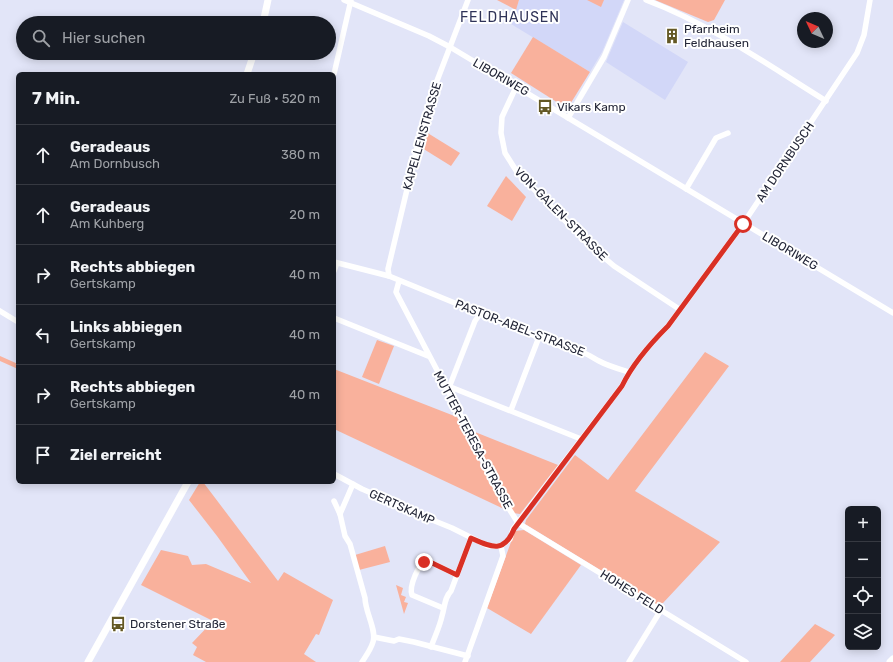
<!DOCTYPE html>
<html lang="de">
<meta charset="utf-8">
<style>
body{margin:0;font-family:Rubik,sans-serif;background:#242831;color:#f1f3f6}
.controls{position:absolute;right:12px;bottom:12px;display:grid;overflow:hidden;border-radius:6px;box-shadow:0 2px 10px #0003}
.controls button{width:36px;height:36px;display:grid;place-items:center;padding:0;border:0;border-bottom:1px solid #363941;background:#171b24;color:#f1f3f6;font:20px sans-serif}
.compass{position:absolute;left:797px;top:12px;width:36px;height:36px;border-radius:50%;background:#171b24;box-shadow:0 2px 10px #0003;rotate:314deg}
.stop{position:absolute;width:12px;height:12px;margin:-9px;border:3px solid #d93025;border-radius:50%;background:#fff}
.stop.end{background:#d93025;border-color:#fff;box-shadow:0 1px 4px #0008}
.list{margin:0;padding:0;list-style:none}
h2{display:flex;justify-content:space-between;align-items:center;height:52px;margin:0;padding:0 16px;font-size:17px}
h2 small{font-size:13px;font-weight:400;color:#9ea1a6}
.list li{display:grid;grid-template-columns:26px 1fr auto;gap:12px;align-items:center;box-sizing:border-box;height:60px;padding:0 16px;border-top:1px solid #363941}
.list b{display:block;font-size:15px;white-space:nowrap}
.list p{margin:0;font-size:13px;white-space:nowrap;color:#9ea1a6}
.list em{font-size:13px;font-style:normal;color:#9ea1a6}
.icon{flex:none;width:22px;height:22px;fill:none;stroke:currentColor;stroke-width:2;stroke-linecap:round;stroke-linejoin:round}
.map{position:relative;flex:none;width:893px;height:662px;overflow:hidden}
.search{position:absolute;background:#171b24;box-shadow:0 2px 10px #0003;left:16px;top:16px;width:320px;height:44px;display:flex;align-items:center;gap:10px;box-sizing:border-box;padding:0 14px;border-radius:22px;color:#9ea1a6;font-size:15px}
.panel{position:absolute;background:#171b24;box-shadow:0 2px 10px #0003;left:16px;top:72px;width:320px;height:412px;border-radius:6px}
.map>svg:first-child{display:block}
</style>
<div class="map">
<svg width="893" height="662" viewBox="0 0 893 662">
<rect width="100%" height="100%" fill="#e2e5f8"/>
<g fill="#d2d7f8">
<polygon points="519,0 624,0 602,52 590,72 511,24"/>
<polygon points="623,22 688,62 665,100 606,62"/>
</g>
<g fill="#f9b19c">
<polygon points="497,0 519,0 516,10"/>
<polygon points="587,0 604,0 601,7"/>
<polygon points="655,0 725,0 714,20 708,22"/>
<polygon points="533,37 590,72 569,106 563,106 511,73"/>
<polygon points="426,132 460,153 451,166 422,148"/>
<polygon points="506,176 526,197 512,221 487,206"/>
<polygon points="377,340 394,346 379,384 362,377"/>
<polygon points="705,352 729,366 635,491 720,542 663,603 656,604 525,524 526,520 575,455 608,480"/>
<polygon points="0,356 18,364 18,369 0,361"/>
<polygon points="334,369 457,417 504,509 334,429"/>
<polygon points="470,430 558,465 520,514 513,513"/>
<polygon points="200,482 203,482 278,581 284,572 333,600 319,635 316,634 304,654 316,662 206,662 193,655 197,647 192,643 213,621 141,585 161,550 188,556 192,565 206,564 251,583 217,536 189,500"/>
<polygon points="524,530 581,565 531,634 487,608 515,531"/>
<polygon points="385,546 390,562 359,570 355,555"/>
<polygon points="396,585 403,588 401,595 406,597 404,602 408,603 404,614"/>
<polygon points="815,624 835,635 810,662 780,662"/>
</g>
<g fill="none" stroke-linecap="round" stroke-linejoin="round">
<g stroke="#fff" stroke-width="5.5">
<polyline points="344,0 429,36 450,47 893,313"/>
<path d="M646,0C710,24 768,65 826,101"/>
<polyline points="334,74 351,0"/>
<polyline points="516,87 502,117 501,133 505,153 517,172 587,243 614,266 679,309"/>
<polyline points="568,118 604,57 628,0"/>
<polyline points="686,189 716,138 728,133"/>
<path d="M334,262L389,276L567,349C580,349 588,355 599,361C608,366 619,369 629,372"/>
<polyline points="334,271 337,263"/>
<polyline points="389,276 388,269 415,156 430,99 468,0"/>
<polyline points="399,281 396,292 398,296 477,446 491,480 518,523 746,662"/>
<polyline points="0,311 18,322"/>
<polyline points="334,318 428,356"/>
<polyline points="443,384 581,439"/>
<polyline points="450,385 475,321 480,314"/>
<polyline points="511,410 539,337"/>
<polyline points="334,474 362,489 385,499 392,500 414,511 420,515 452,528 488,546 501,546"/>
<path d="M334,501L340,514L345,536L350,544L365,598C365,612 377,630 373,642C371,649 366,656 362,662"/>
<polyline points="340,514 353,484"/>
<path d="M443,608L412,595C409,587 418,562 428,561L457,575"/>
<polyline points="374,637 394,641 399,639 414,642 468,656"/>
<path d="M431,647C435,636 440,626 442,616C445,607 444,598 451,591L471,538"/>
<path d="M465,662L503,556L501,546L510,539L513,529L622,386C633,363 650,344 668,326L743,224L857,53L864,35L870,0"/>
<polyline points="629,662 661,610"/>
</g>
<g stroke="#fff" stroke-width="7">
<polyline points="263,23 268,0"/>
<polyline points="247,74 254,53"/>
<polyline points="88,662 188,482"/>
<polyline points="890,662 893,659"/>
</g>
</g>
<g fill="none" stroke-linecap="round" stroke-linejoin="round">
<path stroke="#d93025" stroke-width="5" d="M424,562L428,561L457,575L471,538C491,547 504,554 514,529L622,386C633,363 650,344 668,326L743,224"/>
</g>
<defs>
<symbol id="building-bare" viewBox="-9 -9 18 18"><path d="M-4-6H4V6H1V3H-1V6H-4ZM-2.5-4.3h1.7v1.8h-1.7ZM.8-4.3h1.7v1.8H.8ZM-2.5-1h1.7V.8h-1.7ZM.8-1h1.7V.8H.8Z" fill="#635824" stroke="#fff" stroke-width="2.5" paint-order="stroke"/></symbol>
<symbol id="bus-bare" viewBox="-9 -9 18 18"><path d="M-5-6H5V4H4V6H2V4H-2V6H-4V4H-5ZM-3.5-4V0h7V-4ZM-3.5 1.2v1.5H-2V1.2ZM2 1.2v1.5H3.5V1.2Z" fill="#635824" stroke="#fff" stroke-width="2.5" paint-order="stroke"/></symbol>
</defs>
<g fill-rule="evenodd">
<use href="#building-bare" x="661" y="25" width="22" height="22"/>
<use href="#bus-bare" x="534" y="96" width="22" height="22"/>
<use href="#bus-bare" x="107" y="613" width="22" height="22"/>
</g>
<g text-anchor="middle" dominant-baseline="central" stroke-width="4" stroke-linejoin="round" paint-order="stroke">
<g font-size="12" fill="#232637" stroke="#fff" text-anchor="start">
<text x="684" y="29">Pfarrheim<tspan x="684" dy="14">Feldhausen</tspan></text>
<text x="557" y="107">Vikars Kamp</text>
<text x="130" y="624">Dorstener Straße</text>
</g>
<g font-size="12" fill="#232637" stroke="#fff">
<text transform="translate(501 77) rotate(30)">LIBORIWEG</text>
<text transform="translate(422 136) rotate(-74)">KAPELLENSTRASSE</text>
<text transform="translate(785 162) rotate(-56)">AM DORNBUSCH</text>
<text transform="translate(561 214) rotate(45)">VON-GALEN-STRASSE</text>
<text transform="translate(790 251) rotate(31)">LIBORIWEG</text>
<text transform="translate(520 328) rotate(21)">PASTOR-ABEL-STRASSE</text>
<text transform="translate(473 440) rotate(62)">MUTTER-TERESA-STRASSE</text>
<text transform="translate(402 507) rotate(24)">GERTSKAMP</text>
<text transform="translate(632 592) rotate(32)">HOHES FELD</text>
</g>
<g font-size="14" letter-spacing="1" fill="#2f3358" stroke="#fff">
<text x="510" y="17">FELDHAUSEN</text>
</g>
</g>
</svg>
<div class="controls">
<button>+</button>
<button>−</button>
<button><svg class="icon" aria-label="locate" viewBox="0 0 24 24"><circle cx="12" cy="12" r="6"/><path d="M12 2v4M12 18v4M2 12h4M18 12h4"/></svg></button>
<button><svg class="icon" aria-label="layers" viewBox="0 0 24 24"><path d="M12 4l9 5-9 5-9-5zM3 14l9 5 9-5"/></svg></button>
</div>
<svg class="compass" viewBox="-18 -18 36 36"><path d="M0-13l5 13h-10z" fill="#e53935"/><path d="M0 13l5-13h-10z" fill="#9ea1a6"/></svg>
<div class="stop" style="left:743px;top:224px"></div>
<div class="stop end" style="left:424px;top:562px"></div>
<div class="search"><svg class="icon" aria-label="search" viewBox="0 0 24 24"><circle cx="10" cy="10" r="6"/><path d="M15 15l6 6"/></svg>Hier suchen</div>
<section class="panel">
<h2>7 Min.<small>Zu Fuß · 520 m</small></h2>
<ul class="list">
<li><svg class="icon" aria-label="ahead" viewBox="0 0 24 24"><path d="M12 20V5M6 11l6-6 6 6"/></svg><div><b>Geradeaus</b><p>Am Dornbusch</p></div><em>380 m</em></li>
<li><svg class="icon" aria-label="ahead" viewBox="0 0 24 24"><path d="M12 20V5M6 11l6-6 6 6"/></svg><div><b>Geradeaus</b><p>Am Kuhberg</p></div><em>20 m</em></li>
<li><svg class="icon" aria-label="right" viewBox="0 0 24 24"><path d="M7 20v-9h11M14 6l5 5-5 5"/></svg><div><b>Rechts abbiegen</b><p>Gertskamp</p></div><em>40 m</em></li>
<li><svg class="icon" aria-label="left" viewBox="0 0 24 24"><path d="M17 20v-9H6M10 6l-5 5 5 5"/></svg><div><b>Links abbiegen</b><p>Gertskamp</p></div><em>40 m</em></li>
<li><svg class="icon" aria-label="right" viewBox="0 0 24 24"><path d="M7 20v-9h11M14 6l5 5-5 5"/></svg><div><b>Rechts abbiegen</b><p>Gertskamp</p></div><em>40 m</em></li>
<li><svg class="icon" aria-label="arrive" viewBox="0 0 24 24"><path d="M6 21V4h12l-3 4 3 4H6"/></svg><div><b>Ziel erreicht</b></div></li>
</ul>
</section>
</div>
